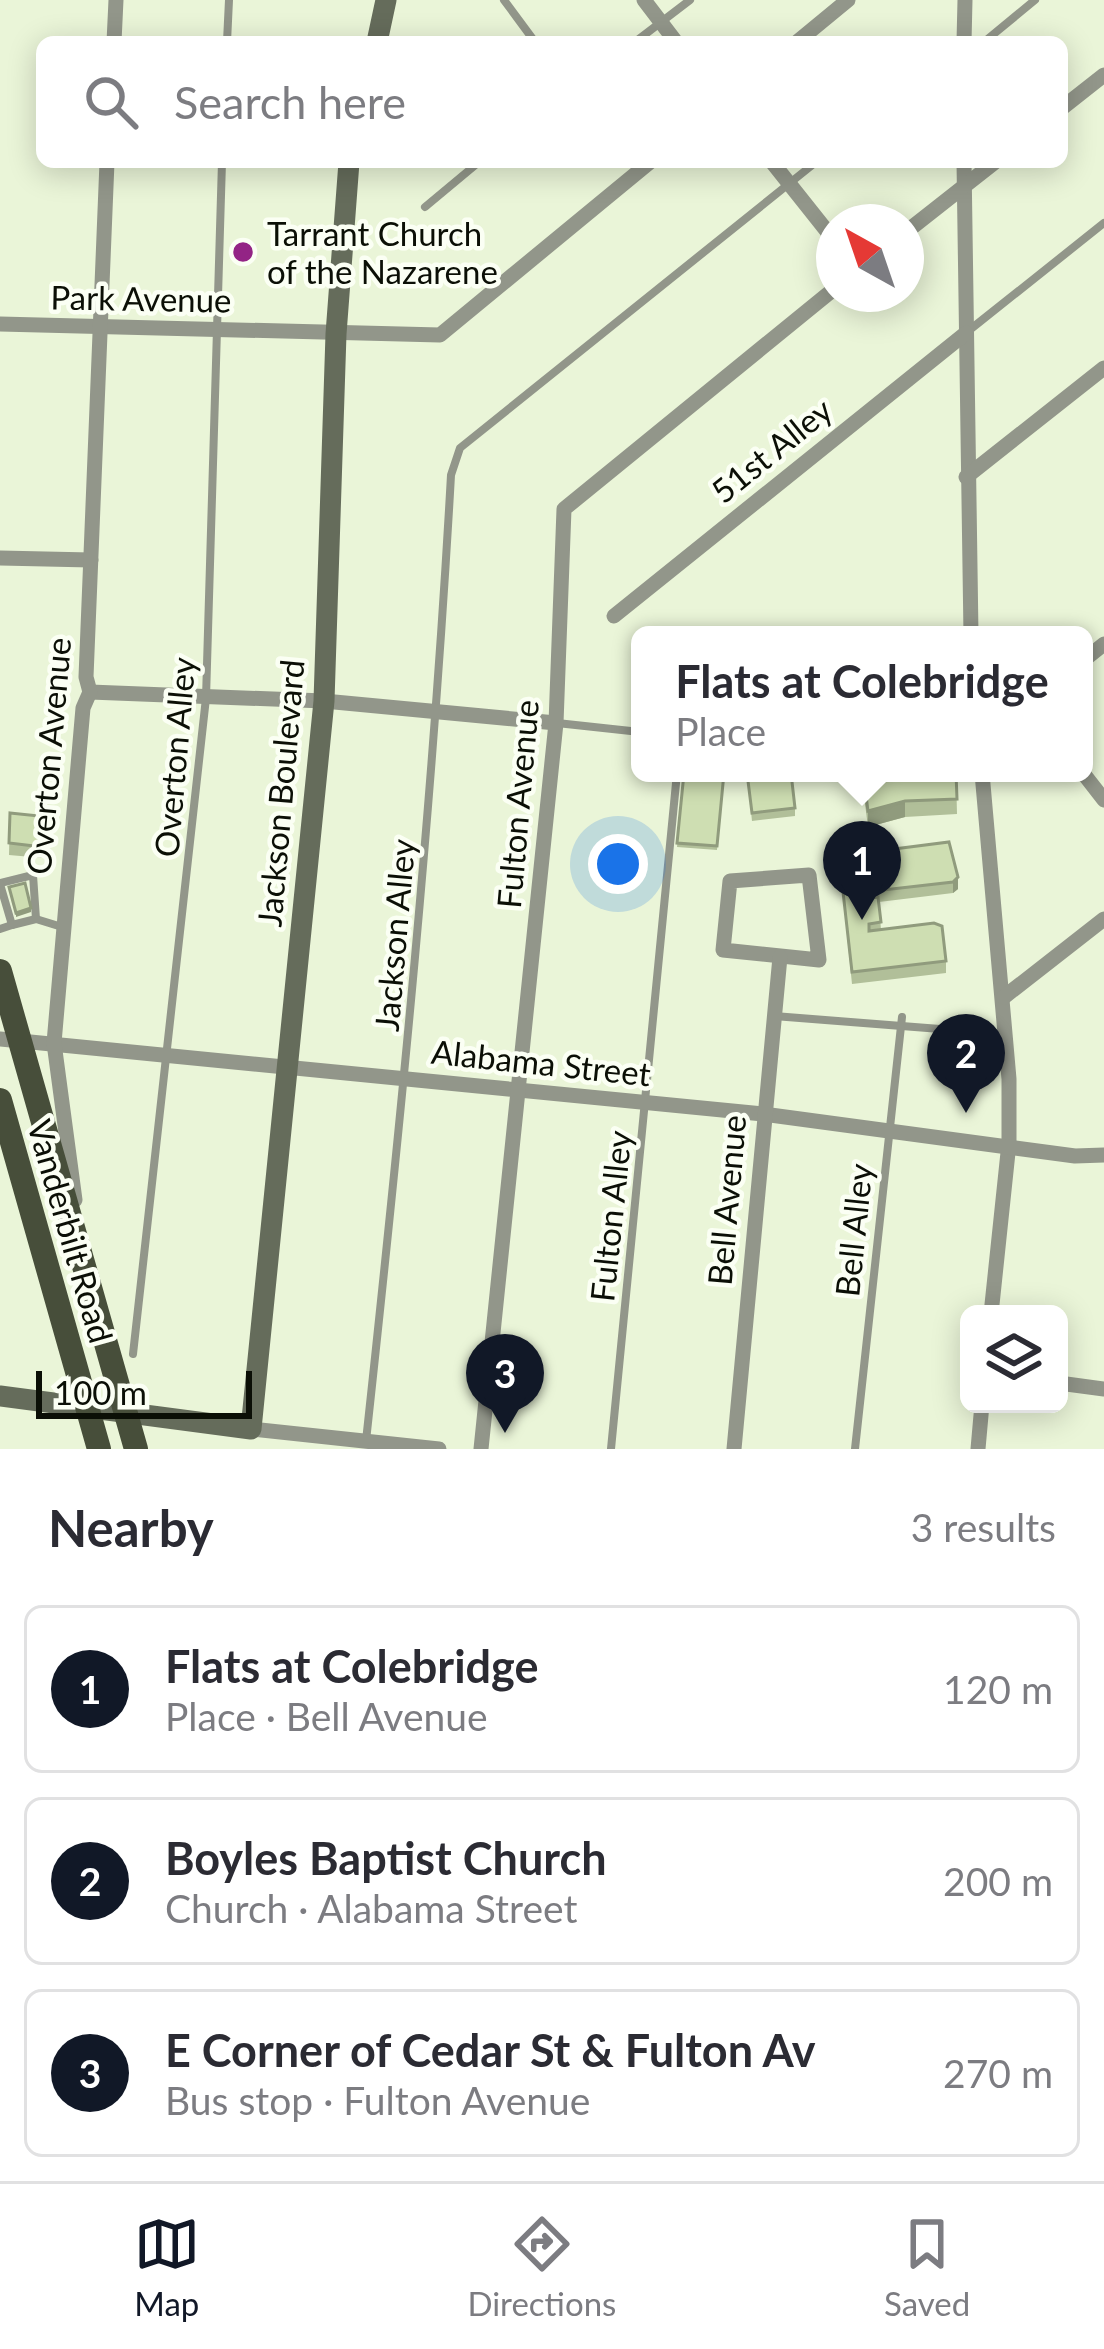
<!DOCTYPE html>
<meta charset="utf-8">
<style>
body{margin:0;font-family:Lato,sans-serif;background:#f2f2f3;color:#2b2b33}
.controls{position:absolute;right:36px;bottom:36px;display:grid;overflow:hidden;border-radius:18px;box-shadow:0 6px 30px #0003}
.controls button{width:108px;height:108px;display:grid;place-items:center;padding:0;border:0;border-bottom:3px solid #e1e1e2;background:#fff;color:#2b2b33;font:60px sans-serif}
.compass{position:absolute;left:816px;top:204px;width:108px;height:108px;border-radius:50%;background:#fff;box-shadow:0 6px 30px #0003;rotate:320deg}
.scale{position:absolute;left:36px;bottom:30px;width:216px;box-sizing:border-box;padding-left:12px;border:6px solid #0b0f06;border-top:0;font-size:33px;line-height:42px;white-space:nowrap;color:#0b0f06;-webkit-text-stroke:9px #fbfff4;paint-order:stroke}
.you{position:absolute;left:618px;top:864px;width:42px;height:42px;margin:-30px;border:9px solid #fff;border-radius:50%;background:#1a73e8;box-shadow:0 0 0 18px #1a73e833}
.badge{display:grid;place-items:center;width:78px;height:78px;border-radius:50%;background:#111827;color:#fff;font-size:39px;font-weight:700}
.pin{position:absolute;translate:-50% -99px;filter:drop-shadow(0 3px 6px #0008)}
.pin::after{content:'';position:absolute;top:63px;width:42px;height:36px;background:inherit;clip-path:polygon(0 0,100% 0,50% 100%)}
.popup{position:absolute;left:631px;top:626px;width:462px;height:156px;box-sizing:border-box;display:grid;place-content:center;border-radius:18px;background:#fff;filter:drop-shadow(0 3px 9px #0005);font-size:39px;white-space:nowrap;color:#7c7c81}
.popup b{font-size:45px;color:#2b2b33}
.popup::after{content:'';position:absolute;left:50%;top:100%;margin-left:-24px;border:24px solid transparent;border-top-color:#fff}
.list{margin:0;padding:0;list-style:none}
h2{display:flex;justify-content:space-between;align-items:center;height:156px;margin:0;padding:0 48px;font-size:51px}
h2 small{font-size:39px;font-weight:400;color:#7c7c81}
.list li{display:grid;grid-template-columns:78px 1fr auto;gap:36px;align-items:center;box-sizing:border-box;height:168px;margin:0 24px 24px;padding:0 24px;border:3px solid #e1e1e2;border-radius:18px}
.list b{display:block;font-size:45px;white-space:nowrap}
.list p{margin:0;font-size:39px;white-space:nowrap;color:#7c7c81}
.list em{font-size:39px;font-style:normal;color:#7c7c81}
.icon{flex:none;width:66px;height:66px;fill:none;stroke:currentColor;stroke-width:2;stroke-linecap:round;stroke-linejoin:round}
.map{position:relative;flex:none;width:1104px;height:1449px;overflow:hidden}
.search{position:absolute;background:#fff;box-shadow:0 6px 30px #0003;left:36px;right:36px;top:36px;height:132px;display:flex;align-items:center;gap:30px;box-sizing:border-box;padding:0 42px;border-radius:18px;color:#7c7c81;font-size:45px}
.sheet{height:732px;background:#fff}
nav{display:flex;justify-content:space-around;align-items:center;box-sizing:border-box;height:168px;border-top:3px solid #e1e1e2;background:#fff;font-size:33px;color:#7c7c81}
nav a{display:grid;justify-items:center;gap:6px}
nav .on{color:#111827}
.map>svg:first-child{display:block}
</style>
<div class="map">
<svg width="1104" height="1449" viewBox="0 0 1104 1449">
<rect width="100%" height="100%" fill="#eaf5d8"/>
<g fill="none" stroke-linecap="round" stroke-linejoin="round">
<g stroke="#92968a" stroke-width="8">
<polyline points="504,0 535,42"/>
<polyline points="227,42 229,0"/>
<polyline points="635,42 690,0"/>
<polyline points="984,42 1035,0"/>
<polyline points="425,207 479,162"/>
<polyline points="967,332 1104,223"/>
<polyline points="557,723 640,732"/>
<polyline points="0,883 33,875 36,919"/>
<polyline points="0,884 12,925 0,929"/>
<polyline points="12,925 36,919 62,927"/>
<polyline points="774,1016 1004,1034"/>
<polyline points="133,1354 206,698 222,162"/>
<path d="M366,1441C401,1119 433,798 451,475L460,448L816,162"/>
<polyline points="611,1449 677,773"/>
<polyline points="855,1449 902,1017"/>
</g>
<g stroke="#92968a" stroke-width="15">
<polyline points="644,0 676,42"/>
<polyline points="114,42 116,0"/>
<polyline points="797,42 848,0"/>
<polyline points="964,42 965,0"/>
<polyline points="1062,108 1104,75"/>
<polyline points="772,162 834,240"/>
<polyline points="964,162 971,635"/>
<polyline points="906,232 995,162"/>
<polyline points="0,324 440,335 650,162"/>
<polyline points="966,477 1104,368"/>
<polyline points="0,558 91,560"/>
<polyline points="614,616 966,333"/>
<polyline points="1084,660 1104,644"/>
<polyline points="90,692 324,701 556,723"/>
<polyline points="982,773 1009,1079 1009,1143 991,1314"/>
<polyline points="1083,773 1104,800"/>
<polygon points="809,875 819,960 723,950 730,881"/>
<polyline points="1004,997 1104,919"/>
<polyline points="0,1039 763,1114 1075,1156 1104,1155"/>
<polyline points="75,1200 54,1043 83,708 90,692 86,677 107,162"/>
<polyline points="1059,1383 1104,1389"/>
<polyline points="251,1429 439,1449"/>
<polyline points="481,1449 556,723 564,509 834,289"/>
<polyline points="734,1449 780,957"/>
<polyline points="978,1449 982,1404"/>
</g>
<g stroke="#656c5b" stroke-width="21">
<polyline points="377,42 386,0"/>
<polyline points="0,1396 251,1429 324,701 336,334 349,162"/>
</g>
<g stroke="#474e3a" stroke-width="24">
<polyline points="0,971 136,1449"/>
<polyline points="0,1100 99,1449"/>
</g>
</g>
<g fill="#b1bf99">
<polygon points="684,773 724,773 717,850 677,847"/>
<polygon points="747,773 795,808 795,816 752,821"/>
<polygon points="861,773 956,773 957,814 905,817 868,827"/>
<polygon points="10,813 49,829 43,858 9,855"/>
<polygon points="949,842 958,889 953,893 879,902 881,930 946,961 946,973 852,984 839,856"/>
</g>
<g fill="#909b7d">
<polygon points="905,801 905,817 868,827 868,811"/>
<polygon points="958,877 958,889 953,893 953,882"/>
<polygon points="31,908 31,912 16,917 16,913"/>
</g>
<g fill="#cedeb2" stroke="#909b7d" stroke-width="3">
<polygon points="684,773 724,773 717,846 677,843"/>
<polygon points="747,773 791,773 795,808 752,813"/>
<polygon points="863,773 956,773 957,799 905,801 868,811"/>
<polygon points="10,813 49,817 43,847 9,843"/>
<polygon points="949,842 958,877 953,882 865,892 865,899 878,897 881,922 869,924 869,931 934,923 942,926 946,961 852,972 839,856"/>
<polygon points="25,883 31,908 16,913 9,887"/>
</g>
<circle fill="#932485" stroke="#fbfff4" stroke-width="4.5" cx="243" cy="252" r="12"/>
<g text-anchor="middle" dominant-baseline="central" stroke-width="9" stroke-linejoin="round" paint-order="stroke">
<g font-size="33" fill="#0b0f06" stroke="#fbfff4" text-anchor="start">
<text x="267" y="233">Tarrant Church<tspan x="267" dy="38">of the Nazarene</tspan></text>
</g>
<g font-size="33" fill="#0b0f06" stroke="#fbfff4">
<text transform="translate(141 298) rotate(1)">Park Avenue</text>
<text transform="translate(771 450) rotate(-39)">51st Alley</text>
<text transform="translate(48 756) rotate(-85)">Overton Avenue</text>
<text transform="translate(174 757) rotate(-85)">Overton Alley</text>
<text transform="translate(280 793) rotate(-85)">Jackson Boulevard</text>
<text transform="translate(517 804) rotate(-85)">Fulton Avenue</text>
<text transform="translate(394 935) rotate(-85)">Jackson Alley</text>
<text transform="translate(541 1062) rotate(6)">Alabama Street</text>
<text transform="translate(726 1200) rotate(-85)">Bell Avenue</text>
<text transform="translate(610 1216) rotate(-84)">Fulton Alley</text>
<text transform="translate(853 1230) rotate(-84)">Bell Alley</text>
<text transform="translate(71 1231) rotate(74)">Vanderbilt Road</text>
</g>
</g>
</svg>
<div class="controls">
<button><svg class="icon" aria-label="layers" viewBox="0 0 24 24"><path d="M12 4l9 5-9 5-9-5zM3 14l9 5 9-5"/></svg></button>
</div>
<svg class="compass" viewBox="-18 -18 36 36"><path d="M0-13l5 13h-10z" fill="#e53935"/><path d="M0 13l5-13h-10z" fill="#7c7c81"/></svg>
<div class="scale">100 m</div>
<div class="you"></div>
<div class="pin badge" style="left:862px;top:920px">1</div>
<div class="popup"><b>Flats at Colebridge</b>Place</div>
<div class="pin badge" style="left:966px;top:1113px">2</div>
<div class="pin badge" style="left:505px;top:1433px">3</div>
<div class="search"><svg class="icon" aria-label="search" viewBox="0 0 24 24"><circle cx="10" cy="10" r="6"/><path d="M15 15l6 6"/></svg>Search here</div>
</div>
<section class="sheet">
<h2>Nearby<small>3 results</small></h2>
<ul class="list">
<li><span class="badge">1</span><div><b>Flats at Colebridge</b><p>Place · Bell Avenue</p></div><em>120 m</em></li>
<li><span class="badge">2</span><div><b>Boyles Baptist Church</b><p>Church · Alabama Street</p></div><em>200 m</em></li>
<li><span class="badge">3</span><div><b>E Corner of Cedar St &amp; Fulton Av</b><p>Bus stop · Fulton Avenue</p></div><em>270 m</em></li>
</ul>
</section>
<nav>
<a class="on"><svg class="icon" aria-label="map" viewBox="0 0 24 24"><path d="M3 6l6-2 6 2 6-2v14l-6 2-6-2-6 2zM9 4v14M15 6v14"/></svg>Map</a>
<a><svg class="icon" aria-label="directions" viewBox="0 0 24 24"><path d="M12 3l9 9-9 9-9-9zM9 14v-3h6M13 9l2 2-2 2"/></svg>Directions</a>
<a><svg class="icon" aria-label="saved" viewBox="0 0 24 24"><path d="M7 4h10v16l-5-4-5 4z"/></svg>Saved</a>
</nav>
